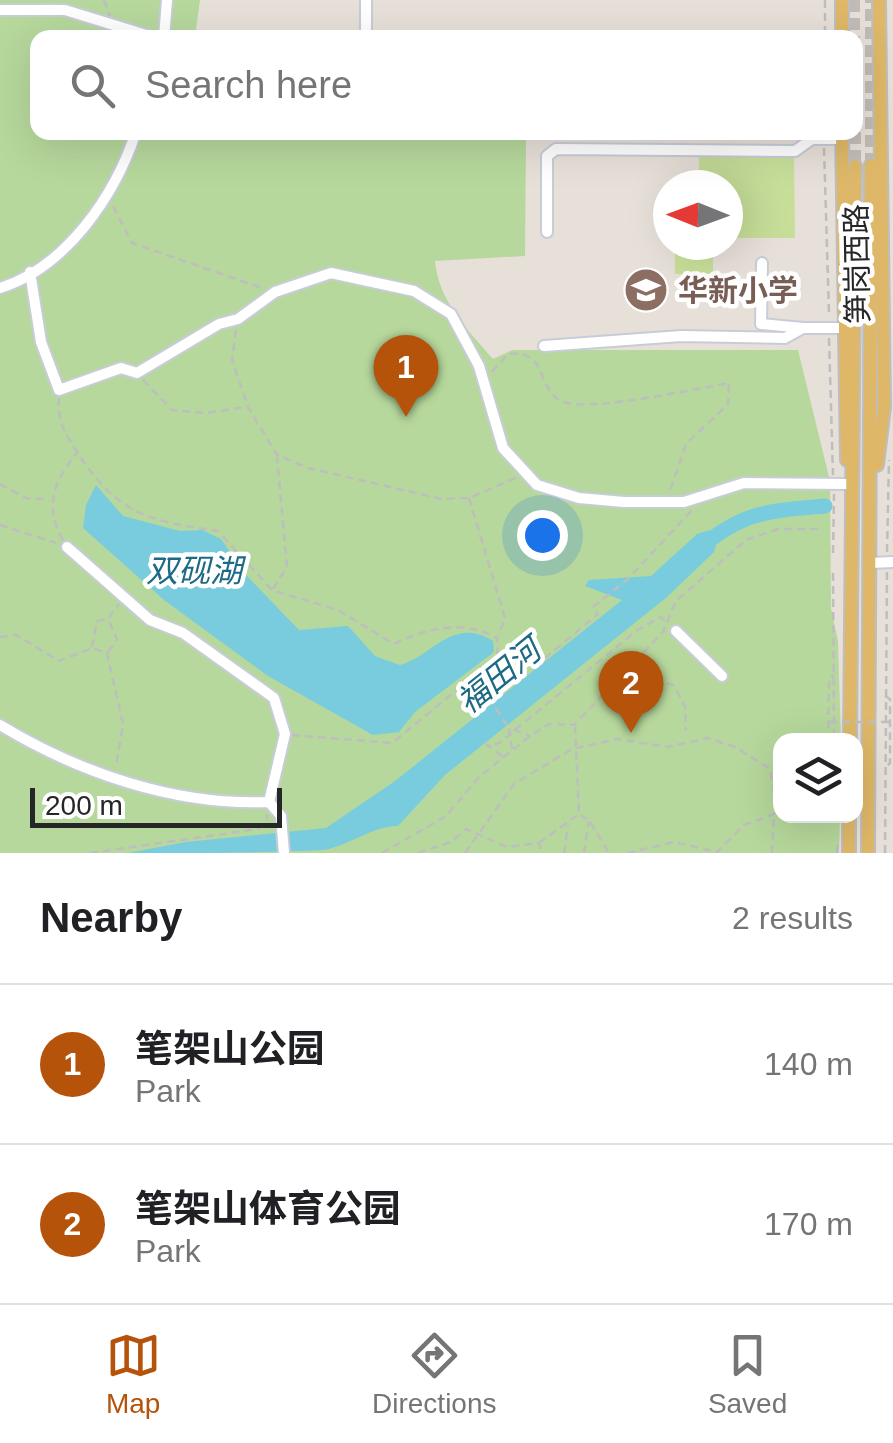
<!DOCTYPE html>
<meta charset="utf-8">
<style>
body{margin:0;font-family:Helvetica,"Noto Sans SC",sans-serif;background:#f2f2f2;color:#202124}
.controls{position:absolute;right:30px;bottom:30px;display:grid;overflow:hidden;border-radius:20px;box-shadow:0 10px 40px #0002}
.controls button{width:90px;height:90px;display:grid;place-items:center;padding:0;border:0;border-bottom:2px solid #e0e0e0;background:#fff;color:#202124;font:50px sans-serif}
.compass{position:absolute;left:653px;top:170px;width:90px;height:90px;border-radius:50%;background:#fff;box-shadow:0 10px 40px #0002;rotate:271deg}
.scale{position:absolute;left:30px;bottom:25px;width:252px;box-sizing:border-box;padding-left:10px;border:5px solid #262626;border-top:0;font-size:28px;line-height:35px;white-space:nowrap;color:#262626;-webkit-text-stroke:8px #fff;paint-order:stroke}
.you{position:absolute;left:542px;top:535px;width:35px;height:35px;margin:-25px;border:8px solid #fff;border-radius:50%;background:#1a73e8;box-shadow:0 0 0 15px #1a73e833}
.badge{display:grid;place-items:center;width:65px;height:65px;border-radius:50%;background:#b45309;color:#fff;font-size:32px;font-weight:700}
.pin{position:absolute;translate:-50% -82px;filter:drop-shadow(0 2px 5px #0008)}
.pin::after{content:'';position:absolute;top:52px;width:35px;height:30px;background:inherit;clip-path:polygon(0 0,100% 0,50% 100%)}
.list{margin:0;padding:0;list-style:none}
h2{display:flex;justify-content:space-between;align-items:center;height:130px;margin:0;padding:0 40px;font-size:42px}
h2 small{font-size:32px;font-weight:400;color:#757577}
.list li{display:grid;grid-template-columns:65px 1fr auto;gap:30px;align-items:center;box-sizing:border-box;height:160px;padding:0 40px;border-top:2px solid #e0e0e0}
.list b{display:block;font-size:38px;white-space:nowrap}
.list p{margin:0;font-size:32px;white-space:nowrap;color:#757577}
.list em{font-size:32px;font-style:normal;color:#757577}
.icon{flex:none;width:55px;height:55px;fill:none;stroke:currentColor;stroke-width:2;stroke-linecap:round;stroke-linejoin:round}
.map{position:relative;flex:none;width:893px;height:853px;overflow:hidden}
.search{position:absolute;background:#fff;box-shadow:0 10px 40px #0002;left:30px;right:30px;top:30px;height:110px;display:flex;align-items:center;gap:25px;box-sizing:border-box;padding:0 35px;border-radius:20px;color:#757577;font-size:38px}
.sheet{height:450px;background:#fff}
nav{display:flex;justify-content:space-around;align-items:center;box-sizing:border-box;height:140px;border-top:2px solid #e0e0e0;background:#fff;font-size:28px;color:#757577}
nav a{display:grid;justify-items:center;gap:5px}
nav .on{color:#b45309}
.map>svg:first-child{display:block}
</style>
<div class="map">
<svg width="893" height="853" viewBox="0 0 893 853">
<rect width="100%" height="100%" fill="#e7e0d9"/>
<path fill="#b6d89c" d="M0,0H200L195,37L38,38V132L526,135L525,256L435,261C439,302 467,329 493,359L512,350H798L830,481L831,608L838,641L841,740L780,741V816H840L839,853H0Z"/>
<g fill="#c7de99">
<polygon points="699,157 794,157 795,238 728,238 728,185 699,185"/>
<polygon points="675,254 713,254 713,294 694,294 694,275 675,274"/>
</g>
<g fill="#78ccde">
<path d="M96,485L123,516L180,531L202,530L221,539L247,576L299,630L348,626L375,656L400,665C430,658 453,615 493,641L494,652L415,712L399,732L373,735L268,676L164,600L83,528L86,505Z"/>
<path d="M710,530L718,539L714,552L667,597L445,775L398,826C373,826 350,845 324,850C262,853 192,853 128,853L186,842L326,828L395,781L622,600L585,586L589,580L651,576L697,534Z"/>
</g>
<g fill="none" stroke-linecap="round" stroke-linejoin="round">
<path stroke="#78ccde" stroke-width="15" d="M699,549C743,511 769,511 825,506"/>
<g stroke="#c0bbb5" stroke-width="12" stroke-dasharray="12 6" stroke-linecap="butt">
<polyline points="854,0 854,38"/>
<polyline points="855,132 855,166"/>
<polyline points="871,165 871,0"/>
</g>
<defs>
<g id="minor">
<polyline points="0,10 65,10 156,38"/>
<polyline points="164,38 167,0"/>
<polyline points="366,38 366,0"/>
<polyline points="547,232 547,156 556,149 795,151 812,139 842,139"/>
<polyline points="762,263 761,324 803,328"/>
<polyline points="30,272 41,342 59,390 121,368 137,373 219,324 238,319 275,292 331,273 414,291 451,314 479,366 503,448 537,485 579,498 624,502 684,502 744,483 849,484"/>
<path d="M0,288C67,267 115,195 136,132"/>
<polyline points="544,346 681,336 785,338 803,328 843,328"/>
<polyline points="67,547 150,620 183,633 274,698 285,734 269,802"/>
<polyline points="870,563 893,562"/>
<polyline points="676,631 722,676"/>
<path d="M0,725C79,773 176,806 269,802L281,816L284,853"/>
</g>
<g id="major">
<polyline points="842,0 842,38"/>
<polyline points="842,132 847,460"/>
<polyline points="877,465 884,407 879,0"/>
<polyline points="850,741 855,166"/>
<polyline points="849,853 849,816"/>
<polyline points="868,853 871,165"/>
</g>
</defs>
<use href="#minor" stroke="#c8ccd7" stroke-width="14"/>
<use href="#major" stroke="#bebebe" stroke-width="16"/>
<g stroke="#bebebe" stroke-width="2.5" stroke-dasharray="8 5" stroke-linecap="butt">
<polyline points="104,0 110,16"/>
<polyline points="825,0 825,38"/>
<polyline points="824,148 829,314"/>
<polyline points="113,206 132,243 265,289"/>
<polyline points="236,330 232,360 248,407 277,455 308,468 442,499 469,498 518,477"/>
<polyline points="829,338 833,475"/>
<path d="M492,372L508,354C551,348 534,395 567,403C600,410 693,389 729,383L728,404L686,444L670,491"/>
<polyline points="143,380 172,410 206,413 246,407"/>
<path d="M59,398C57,422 66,435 79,455C119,515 149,521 218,531L272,590L338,610L394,644C426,628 464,619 497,638L498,682L491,701"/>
<polyline points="0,484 26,498 49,500"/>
<polyline points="469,498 505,618 498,636"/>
<polyline points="0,525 56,543"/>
<path d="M63,540C44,506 53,482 77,453"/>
<polyline points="887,552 889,460"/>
<polyline points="833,553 834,494"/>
<polyline points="833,573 834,741"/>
<polyline points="273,589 287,567 277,457"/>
<polyline points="0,637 16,635 59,661 92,648 107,653 123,724 116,766"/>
<polyline points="92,647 97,621 107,619"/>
<polyline points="108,652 117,639 108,619 119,604"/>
<polyline points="620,682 642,693 663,682 673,685 685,706 686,731"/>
<polyline points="466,686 476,697 491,701 509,728"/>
<polyline points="885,696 890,699 890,763 886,767"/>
<polyline points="292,735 392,743 496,658 514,656 539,663 598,614 593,607 628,579 693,509"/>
<polyline points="828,741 829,680 834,674"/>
<polyline points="502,756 487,745 498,744 636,631 661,617 667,624"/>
<polyline points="580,815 589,820 609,853"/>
<polyline points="539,843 579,814 575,727"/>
<polyline points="90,853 258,829 267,822 267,814"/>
<polyline points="382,853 446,816 479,777 530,736 549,724 574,725 663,632 676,601 746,540 778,529 821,529"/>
<polyline points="418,853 451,842 466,829 507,847 539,843 542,853"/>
<polyline points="465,853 514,784 572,749 618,739 667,747 708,738 735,747 770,769 775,797"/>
<polyline points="564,853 568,825"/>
<polyline points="584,853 589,821"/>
<polyline points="627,853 674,842 717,852 744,825 774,814 775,797 780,797"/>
<polyline points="772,853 774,815"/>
<polyline points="837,853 838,840"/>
<polyline points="885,853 887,570"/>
</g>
<use href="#minor" stroke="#fff" stroke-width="10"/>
<use href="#major" stroke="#deb868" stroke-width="12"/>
<g stroke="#bebebe" stroke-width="2.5" stroke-dasharray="8 5" stroke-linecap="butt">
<polyline points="829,722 891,722"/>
<polyline points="512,749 509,728 530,736"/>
</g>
</g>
<defs>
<symbol id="school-disc" viewBox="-11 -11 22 22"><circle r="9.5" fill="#8d6e63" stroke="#fff"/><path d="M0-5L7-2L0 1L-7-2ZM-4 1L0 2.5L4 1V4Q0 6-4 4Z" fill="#fff"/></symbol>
</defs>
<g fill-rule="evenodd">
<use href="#school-disc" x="621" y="265" width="50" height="50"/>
</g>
<g text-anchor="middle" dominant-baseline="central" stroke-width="9" stroke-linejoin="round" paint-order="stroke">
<g font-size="30" fill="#262626" stroke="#fff">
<text transform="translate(857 264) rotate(-91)">笋岗西路</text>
</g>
<g font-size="30" font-weight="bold" fill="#785e54" stroke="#fff" text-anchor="start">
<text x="678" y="290">华新小学</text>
</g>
<g font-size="32" font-style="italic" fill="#1d6a84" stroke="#fff">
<text x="194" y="571">双砚湖</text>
<text transform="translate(499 676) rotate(-39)">福田河</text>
</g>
</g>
</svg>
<div class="controls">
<button><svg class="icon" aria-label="layers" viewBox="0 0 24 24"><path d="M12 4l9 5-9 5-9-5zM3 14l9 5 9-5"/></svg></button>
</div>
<svg class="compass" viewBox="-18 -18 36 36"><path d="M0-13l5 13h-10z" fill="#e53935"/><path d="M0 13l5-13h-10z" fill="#757577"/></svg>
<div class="scale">200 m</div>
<div class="you"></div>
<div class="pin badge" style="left:406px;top:417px">1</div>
<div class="pin badge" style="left:631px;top:733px">2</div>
<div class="search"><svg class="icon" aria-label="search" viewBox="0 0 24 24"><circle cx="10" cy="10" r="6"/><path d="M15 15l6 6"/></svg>Search here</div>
</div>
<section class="sheet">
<h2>Nearby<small>2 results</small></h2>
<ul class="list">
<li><span class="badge">1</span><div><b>笔架山公园</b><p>Park</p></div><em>140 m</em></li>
<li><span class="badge">2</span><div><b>笔架山体育公园</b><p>Park</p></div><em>170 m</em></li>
</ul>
</section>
<nav>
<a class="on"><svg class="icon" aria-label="map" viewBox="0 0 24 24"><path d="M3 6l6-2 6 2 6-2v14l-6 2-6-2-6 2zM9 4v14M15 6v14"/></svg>Map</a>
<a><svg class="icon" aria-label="directions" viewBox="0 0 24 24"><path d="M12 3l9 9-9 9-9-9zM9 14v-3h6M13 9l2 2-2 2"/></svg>Directions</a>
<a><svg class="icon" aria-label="saved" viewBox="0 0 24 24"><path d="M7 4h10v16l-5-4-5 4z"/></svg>Saved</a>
</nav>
